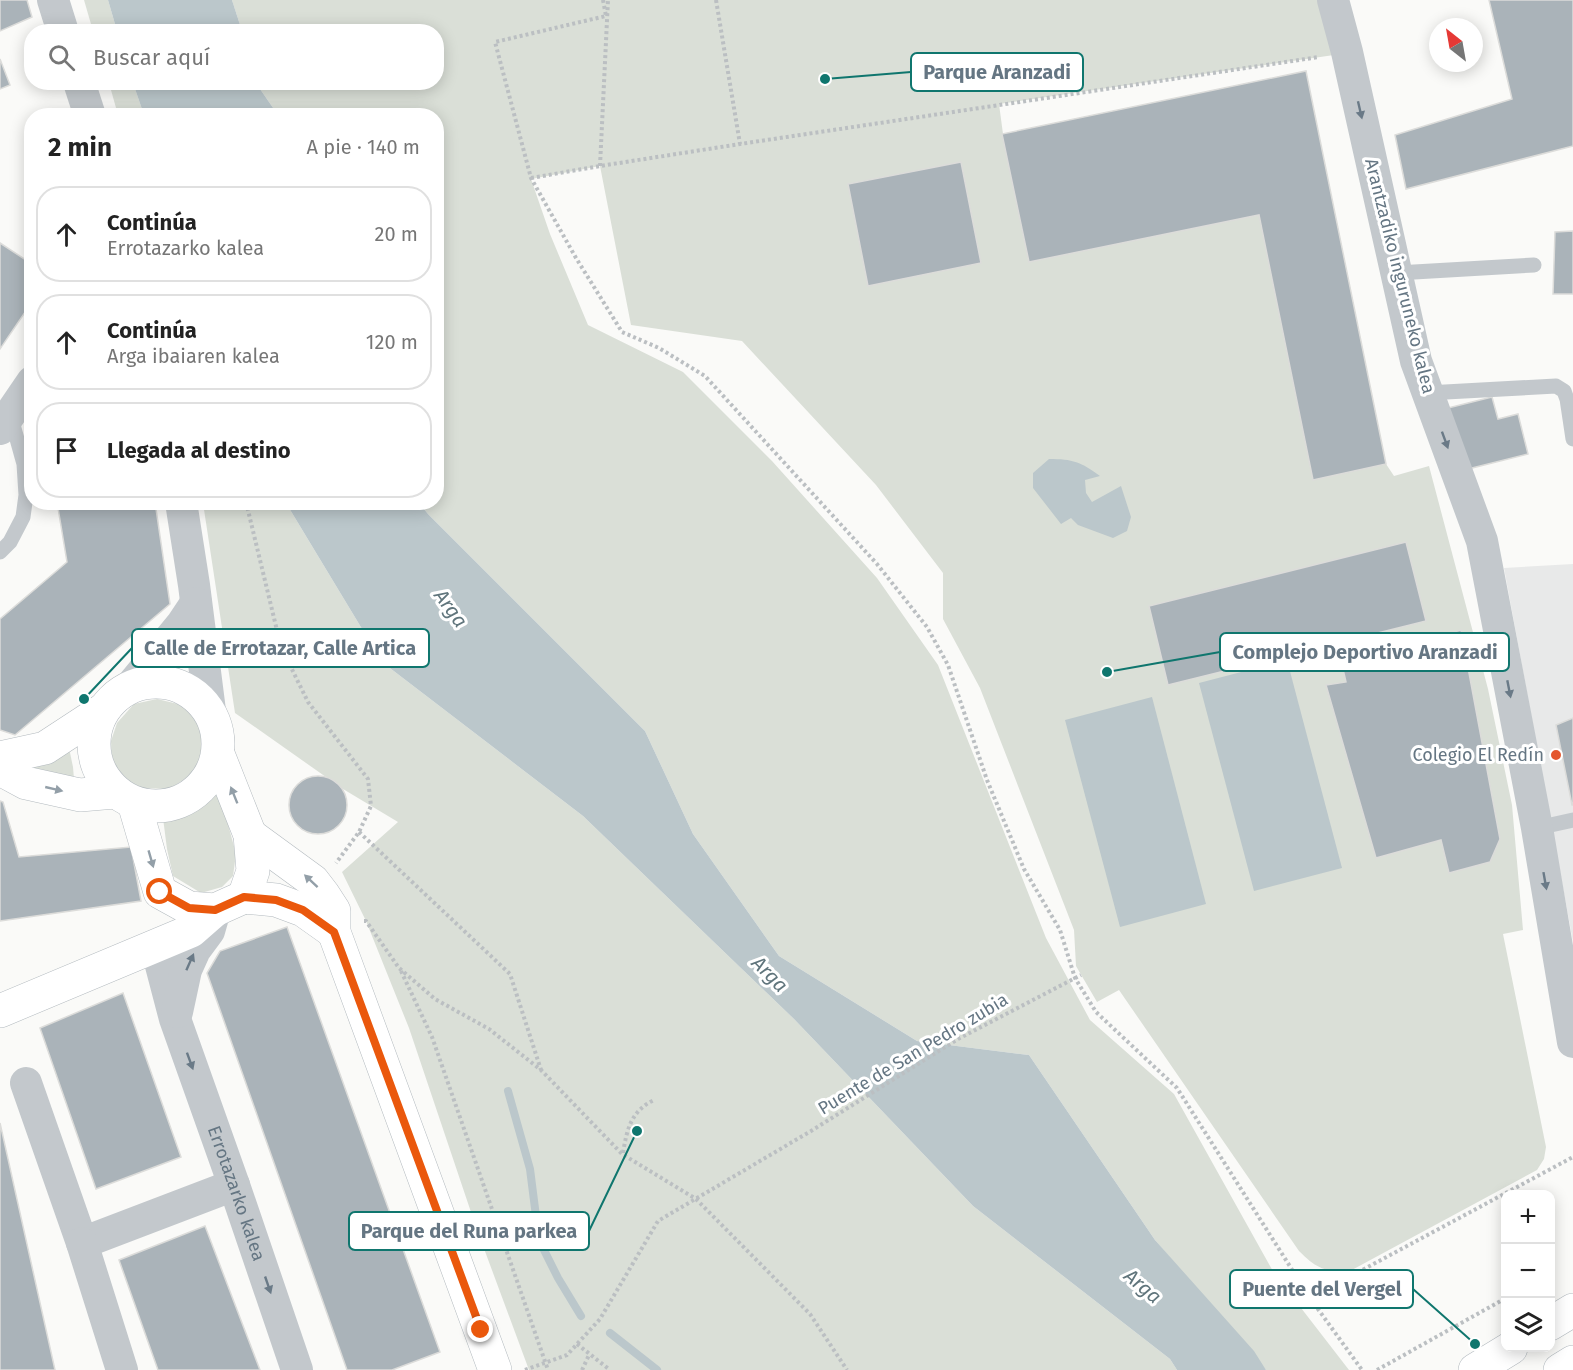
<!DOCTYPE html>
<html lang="es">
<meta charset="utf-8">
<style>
body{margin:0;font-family:"Fira Sans",sans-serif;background:#f6f6f6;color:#222}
.controls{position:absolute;right:18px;bottom:18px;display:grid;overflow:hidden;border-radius:12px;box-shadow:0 3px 15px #0003}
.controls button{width:54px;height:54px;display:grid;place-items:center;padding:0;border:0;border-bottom:2px solid #e0e0e0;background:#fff;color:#222;font:30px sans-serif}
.compass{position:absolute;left:1429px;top:18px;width:54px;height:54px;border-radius:50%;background:#fff;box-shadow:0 3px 15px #0003;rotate:329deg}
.stop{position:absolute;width:18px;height:18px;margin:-14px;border:4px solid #ea580c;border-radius:50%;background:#fff}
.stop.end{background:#ea580c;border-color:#fff;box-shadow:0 2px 6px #0008}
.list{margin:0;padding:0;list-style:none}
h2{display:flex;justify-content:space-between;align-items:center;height:78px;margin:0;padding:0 24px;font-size:26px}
h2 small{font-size:20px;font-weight:400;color:#767676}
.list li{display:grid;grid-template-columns:39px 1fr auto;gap:18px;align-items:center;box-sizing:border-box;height:96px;margin:0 12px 12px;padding:0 12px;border:2px solid #e0e0e0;border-radius:24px}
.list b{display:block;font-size:22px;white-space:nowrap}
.list p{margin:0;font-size:20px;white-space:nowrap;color:#767676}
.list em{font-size:20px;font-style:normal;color:#767676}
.icon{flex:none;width:33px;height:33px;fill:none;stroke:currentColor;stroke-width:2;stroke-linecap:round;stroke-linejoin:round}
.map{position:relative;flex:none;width:1573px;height:1370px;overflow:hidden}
.search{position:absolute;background:#fff;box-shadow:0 3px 15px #0003;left:24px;top:24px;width:420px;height:66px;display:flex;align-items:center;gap:15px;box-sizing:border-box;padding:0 21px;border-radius:24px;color:#767676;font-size:22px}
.panel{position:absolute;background:#fff;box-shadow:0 3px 15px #0003;left:24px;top:108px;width:420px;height:402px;border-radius:24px}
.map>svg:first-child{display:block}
</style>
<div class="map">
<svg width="1573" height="1370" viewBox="0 0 1573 1370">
<rect width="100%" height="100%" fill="#fafaf8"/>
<polygon fill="#e8e9e9" points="1573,564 1573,942 1504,568"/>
<g fill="#dadfd7">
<polygon points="84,0 108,0 117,31 93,31"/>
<path d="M232,0H1333L1334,55L999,104L1003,134L1306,71L1386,464L1394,476L1429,466L1488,689L1512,805L1523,930L1503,934L1546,1147L1544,1159L1537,1170L1350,1271C1325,1272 1317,1269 1299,1251L1119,990L1097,1002L1076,966L1074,930L980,688L943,619V573L876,485L742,341L631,325L600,166L531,179L550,234L588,325L683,372L772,461L877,578L938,665L1046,938L1090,1020L1174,1094L1274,1273L1349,1370H1266L1155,1240L1029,1055L917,1041L779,956L693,834L645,731L428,514L419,503L436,502V116L278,115L260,89L258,83L436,82V32L242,31Z"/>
<polygon points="109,83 133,83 144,115 118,115"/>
<polygon points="203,503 286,503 382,662 583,816 794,1019 973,1206 1170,1359 1177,1370 529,1370 476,1227 409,1028 366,921 342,872 398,822 343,789 235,713"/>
<polygon points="157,699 178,704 193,714 201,733 204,754 193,774 169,789 143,788 128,784 112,766 111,741 117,723 134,704"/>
<polygon points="69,748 73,767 74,779 30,772 24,763"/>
<path d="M215,786L223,800L229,828L236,854L233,876L222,887L201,893L173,876L167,849L163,818C183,810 198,800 215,786Z"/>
</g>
<g fill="#bbc7cb">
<polygon points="108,0 232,0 242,31 117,31"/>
<polygon points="133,83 258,83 260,89 278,115 144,115"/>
<path d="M1049,459C1073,459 1081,462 1100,476L1085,480L1086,493L1092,502L1121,486L1131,517L1127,531L1113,538L1078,525L1071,518L1061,524L1033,488V473Z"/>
<polygon points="286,503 419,503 428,514 645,731 693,834 779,956 917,1041 1029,1055 1155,1240 1254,1351 1266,1370 1177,1370 1170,1359 973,1206 794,1019 583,816 382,662"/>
<polygon points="1287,660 1342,868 1254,891 1199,683"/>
<polygon points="1152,697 1206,904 1120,927 1065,720"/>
</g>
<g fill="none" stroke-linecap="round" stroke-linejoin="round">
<g stroke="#bbc7cb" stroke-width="8">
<polyline points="508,1091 530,1169 539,1240 558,1278 581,1316"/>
<polyline points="610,1333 657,1370"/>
</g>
</g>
<g fill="#aab3b9" stroke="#dcdcda" stroke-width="1.5">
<polygon points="0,0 27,0 32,17 0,31"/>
<polygon points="1489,0 1573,0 1573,146 1406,189 1395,135 1512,99"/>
<polygon points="0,59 10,85 0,89"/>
<polygon points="1306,71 1386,464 1313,480 1259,215 1029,262 1002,134"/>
<polygon points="961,162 981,263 868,286 848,184"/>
<polygon points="1573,231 1573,294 1553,294 1555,232"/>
<polygon points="0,243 32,264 32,302 0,349"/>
<polygon points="1492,397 1498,419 1518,414 1528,454 1464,470 1448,408"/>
<polygon points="57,502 155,502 170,604 15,735 0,730 0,619 67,562"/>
<polygon points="1406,542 1426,621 1168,685 1149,606"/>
<polygon points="1461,630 1500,839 1490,862 1449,873 1441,840 1376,858 1326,685 1346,682 1342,665"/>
<polygon points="1573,718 1573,805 1572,805 1556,725"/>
<circle cx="318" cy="805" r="29"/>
<polygon points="0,801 3,802 19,857 131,847 141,901 0,921"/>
<polygon points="287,927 440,1352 392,1370 347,1370 207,973 220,951"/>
<polygon points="123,993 181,1157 96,1189 40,1028"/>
<polygon points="0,1123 55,1370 0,1370"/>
<polygon points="205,1226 260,1370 158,1370 119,1260"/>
</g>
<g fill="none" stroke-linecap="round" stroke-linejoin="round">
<defs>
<g id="secondary">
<circle cx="156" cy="744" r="62"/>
<polyline points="0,758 45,748 103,710"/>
<polyline points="0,769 26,783 80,795 115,792"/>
<polyline points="134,803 160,892 189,908 215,910 244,897 253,871 250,835 218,754"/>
<polyline points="250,835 313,881 323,894 334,911 334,932 495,1370"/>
<polyline points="244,897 276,900 303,910 334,932"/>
<polyline points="0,1011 191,931 215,910"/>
<polyline points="1550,1324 1573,1310"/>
<polyline points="1475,1370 1511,1348"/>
<polyline points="1560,1370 1573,1362"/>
</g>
</defs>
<use href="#secondary" stroke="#b3babf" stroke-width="34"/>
<g stroke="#bbbfc2" stroke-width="4" stroke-dasharray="3 3" stroke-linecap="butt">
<polyline points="603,0 606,16 495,42 531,178 576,258 622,332 659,348 705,376 877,564 927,627 948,665 987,780 1024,869 1060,930 1075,978 1096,1012 1177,1088 1310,1298 1362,1370"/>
<polyline points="716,0 740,144"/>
<polyline points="600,166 608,0"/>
<polyline points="531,178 600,166 740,144 1319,57"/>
<polyline points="246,502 281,647 308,702 368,779 371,806 359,832 336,863"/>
<polyline points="359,832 510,974 541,1070"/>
<polyline points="364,921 366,921 399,968 435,999 489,1029 541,1070 622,1154 696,1199 810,1314 847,1370"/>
<polyline points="401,971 432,1037 548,1370"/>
<path d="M623,1153C627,1129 631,1111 654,1100"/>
<polyline points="1310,1298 1573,1157"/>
<polyline points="577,1344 610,1370"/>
<polyline points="525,1370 567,1355 600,1319 658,1221 811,1131 958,1039 1081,975"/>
<polyline points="582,1370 589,1355"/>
<polyline points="1377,1370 1506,1298"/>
</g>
<g stroke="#c3c8cc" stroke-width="15">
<polyline points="1397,273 1534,265"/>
<polyline points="1427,393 1556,386 1564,391 1567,399 1573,439"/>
<polyline points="0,552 10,542 23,517 26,495 24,464 10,414"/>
<polyline points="1537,828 1573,820"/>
</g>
<g stroke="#c3c8cc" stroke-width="32">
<polyline points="53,0 63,32"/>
<polyline points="1333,0 1347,52 1416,361 1482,541 1537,828 1573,1042"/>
<polyline points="79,82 90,116"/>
<polyline points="0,429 32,382"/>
<polyline points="181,502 194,585 210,711"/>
<polyline points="131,686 182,624 196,603"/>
<path id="s1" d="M159,944V958L175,1019L234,1185L297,1370"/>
<polyline points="177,1012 186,970 195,950 209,931 215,910"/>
<polyline points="26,1083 82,1243 234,1185"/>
<polyline points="82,1243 122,1370"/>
</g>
<use href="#secondary" stroke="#fff" stroke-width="33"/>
</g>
<defs><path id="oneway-solid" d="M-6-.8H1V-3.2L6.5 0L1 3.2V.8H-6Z" transform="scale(1.5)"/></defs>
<g fill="#6a7a87">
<use href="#oneway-solid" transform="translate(1360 110) rotate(77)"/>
<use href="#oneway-solid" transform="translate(1445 440) rotate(70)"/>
<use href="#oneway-solid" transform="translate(1509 689) rotate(79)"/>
<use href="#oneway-solid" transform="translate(1545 881) rotate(80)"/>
<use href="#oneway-solid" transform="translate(190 962) rotate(-66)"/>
<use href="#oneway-solid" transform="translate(190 1061) rotate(70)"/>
<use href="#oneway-solid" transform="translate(268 1285) rotate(71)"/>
</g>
<g fill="#939fa8">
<use href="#oneway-solid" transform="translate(54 789) rotate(13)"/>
<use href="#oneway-solid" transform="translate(234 795) rotate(-112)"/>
<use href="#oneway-solid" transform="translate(151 859) rotate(74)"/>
<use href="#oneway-solid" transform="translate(311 881) rotate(-137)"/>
</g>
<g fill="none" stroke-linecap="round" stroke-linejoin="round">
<polyline stroke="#ea580c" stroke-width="8" points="160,892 189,908 215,910 244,897 276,900 303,910 334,932 481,1330"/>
</g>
<circle fill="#e4572e" stroke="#fff" stroke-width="2" cx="1556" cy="755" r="6"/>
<g text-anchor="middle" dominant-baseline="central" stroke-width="6" stroke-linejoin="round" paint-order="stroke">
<g font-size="18" fill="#657683" stroke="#fff">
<text transform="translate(1400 276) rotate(76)">Arantzadiko inguruneko kalea</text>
<text transform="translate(913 1054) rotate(-31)">Puente de San Pedro zubia</text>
<text stroke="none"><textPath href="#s1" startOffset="262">Errotazarko kalea</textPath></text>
</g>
<g font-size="18" fill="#657683" stroke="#fff" text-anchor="end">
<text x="1544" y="755">Colegio El Redín</text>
</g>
<g font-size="20" font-style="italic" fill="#60757c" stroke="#fff">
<text transform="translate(451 608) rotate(54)">Arga</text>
<text transform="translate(770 974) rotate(45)">Arga</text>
<text transform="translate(1143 1286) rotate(40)">Arga</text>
</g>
</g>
<path fill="none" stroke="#0f766e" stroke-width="2" d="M825 79L911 72M84 699L132 648M1107 672L1220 652M637 1131L589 1231M1475 1344L1413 1289"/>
<g fill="#0f766e" stroke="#fff" stroke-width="2">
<circle cx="825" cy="79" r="6"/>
<circle cx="84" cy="699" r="6"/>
<circle cx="1107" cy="672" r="6"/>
<circle cx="637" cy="1131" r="6"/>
<circle cx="1475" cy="1344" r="6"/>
</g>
<g fill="#fff" stroke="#0f766e" stroke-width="2">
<rect x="911" y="53" width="172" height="38" rx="6"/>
<rect x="132" y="629" width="297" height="38" rx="6"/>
<rect x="1220" y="633" width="289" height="38" rx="6"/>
<rect x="349" y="1212" width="240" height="38" rx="6"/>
<rect x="1230" y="1270" width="183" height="38" rx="6"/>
</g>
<g font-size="20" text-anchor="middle" font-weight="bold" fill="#657683">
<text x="997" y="79">Parque Aranzadi</text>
<text x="280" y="655">Calle de Errotazar, Calle Artica</text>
<text x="1365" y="659">Complejo Deportivo Aranzadi</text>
<text x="469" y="1238">Parque del Runa parkea</text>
<text x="1322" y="1296">Puente del Vergel</text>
</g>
</svg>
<div class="controls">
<button>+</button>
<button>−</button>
<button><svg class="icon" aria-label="layers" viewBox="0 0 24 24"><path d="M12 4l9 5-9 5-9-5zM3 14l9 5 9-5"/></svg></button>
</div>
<svg class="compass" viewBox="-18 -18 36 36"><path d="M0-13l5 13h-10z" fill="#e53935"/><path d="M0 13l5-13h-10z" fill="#767676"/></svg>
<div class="stop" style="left:160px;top:892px"></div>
<div class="stop end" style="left:481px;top:1330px"></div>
<div class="search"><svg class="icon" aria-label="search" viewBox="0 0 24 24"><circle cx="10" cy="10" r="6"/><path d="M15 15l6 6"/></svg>Buscar aquí</div>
<section class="panel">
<h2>2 min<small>A pie · 140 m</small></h2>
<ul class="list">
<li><svg class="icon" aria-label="ahead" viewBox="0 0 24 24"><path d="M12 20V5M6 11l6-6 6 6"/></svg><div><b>Continúa</b><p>Errotazarko kalea</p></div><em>20 m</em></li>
<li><svg class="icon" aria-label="ahead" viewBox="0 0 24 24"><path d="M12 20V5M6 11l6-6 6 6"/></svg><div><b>Continúa</b><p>Arga ibaiaren kalea</p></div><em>120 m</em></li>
<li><svg class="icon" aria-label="arrive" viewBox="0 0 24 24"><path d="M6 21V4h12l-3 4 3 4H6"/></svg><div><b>Llegada al destino</b></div></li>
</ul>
</section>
</div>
